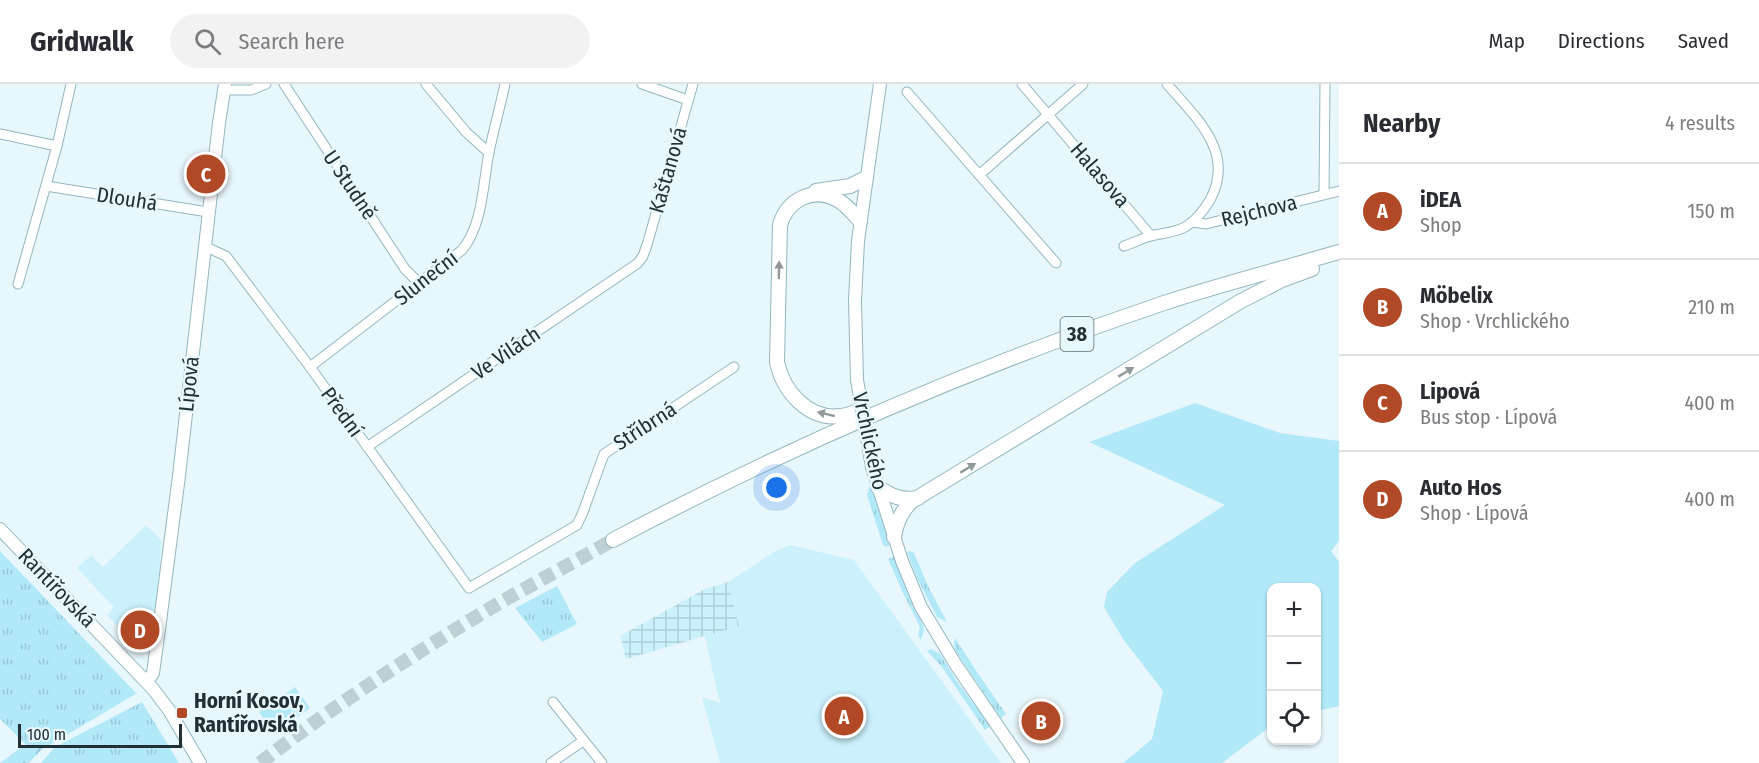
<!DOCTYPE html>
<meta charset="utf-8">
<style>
body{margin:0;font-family:"Fira Sans Condensed",sans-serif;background:#f2f2f3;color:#2b2b33}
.controls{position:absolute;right:18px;bottom:18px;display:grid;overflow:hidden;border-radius:12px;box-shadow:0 2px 4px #0004}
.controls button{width:54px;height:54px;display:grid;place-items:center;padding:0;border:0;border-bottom:2px solid #e1e1e2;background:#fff;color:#2b2b33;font:30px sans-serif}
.scale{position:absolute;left:18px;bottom:15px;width:164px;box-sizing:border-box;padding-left:6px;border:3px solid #223035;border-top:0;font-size:16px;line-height:21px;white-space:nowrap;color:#223035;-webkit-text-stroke:4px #e8f7fc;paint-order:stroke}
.you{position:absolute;left:777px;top:404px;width:21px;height:21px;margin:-15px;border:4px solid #fff;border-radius:50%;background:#1a73e8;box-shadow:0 0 0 9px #1a73e833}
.badge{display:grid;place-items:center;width:39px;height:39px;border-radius:50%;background:#b14927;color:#fff;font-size:20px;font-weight:700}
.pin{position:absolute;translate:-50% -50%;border:3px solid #fff;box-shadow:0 2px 6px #0006}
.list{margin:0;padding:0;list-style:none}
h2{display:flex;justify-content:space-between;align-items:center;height:78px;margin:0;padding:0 24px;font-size:26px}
h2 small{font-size:20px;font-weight:400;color:#7c7c81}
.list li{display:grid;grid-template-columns:39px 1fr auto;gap:18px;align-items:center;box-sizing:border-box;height:96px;padding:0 24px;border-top:2px solid #e1e1e2}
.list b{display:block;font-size:22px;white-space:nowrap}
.list p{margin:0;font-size:20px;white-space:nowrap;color:#7c7c81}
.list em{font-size:20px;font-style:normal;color:#7c7c81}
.icon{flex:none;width:33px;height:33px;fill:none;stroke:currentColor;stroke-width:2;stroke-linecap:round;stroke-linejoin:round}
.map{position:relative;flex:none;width:1339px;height:679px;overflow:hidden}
header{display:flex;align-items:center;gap:36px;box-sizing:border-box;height:84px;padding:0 30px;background:#fff;border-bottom:2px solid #e1e1e2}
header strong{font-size:28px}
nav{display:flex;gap:33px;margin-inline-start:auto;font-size:21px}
.search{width:420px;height:54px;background:#f2f2f3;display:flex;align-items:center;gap:15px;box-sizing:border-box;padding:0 21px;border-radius:33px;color:#7c7c81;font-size:22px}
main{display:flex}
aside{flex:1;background:#fff}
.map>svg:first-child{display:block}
</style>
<header>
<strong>Gridwalk</strong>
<div class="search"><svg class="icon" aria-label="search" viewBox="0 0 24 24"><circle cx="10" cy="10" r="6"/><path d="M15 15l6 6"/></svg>Search here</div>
<nav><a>Map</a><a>Directions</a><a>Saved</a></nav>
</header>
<main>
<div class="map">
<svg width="1339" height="679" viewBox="0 0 1339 679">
<defs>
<pattern id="industrial-grid" width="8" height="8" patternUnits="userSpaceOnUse" patternTransform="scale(1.5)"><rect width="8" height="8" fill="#cbf1fc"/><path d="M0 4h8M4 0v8" fill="none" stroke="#aecfd9"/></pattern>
<pattern id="grass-tufts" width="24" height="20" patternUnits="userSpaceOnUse" patternTransform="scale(1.5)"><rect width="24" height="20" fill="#b1e9f9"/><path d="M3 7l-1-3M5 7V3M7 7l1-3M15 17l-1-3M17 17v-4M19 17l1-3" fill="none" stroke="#98c8d6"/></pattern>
<pattern id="forest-firs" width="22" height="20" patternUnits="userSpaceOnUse" patternTransform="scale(1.5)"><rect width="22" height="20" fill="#b1e9f9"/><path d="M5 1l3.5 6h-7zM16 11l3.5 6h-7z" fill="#98c8d6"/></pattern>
</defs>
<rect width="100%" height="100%" fill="#e8f7fc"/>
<g fill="#cbf1fc">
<polygon points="146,441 162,457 156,518 153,531 148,531 147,552 141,558 133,558 107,531 114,523 77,484 91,471 103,483"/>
<polygon points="790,461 854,476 1001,679 720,679 702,613 721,619 717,608 705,552 738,542 728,498 774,468"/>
</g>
<polygon fill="url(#industrial-grid)" points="728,498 739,542 626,575 620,552 705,505"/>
<g fill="url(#grass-tufts)">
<polygon points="870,400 890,461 886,463 883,461 867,411"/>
<polygon points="0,467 136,609 139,608 41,666 31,666 0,635"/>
<polygon points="910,467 914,469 928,502 947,538 937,533 917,494 907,468"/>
<polygon points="894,473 912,521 922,539 924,546 921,556 918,551 920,543 903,509 888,475"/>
<polygon points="557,502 577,540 542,558 515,524"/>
<polygon points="955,554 979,591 1006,630 1001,634 955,566 954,560"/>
<polygon points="931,565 940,570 956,596 990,642 985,646 942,583 927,567"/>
<polygon points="142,618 179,679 41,679 55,663"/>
</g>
<polygon fill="url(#forest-firs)" points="33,658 40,661 41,666 29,679 0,679 19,665"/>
<g fill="#b1e9f9">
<polygon points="1195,319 1280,349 1339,357 1339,457 1331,467 1339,478 1339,622 1317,627 1316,504 1272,504 1271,642 1222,679 1123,679 1152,655 1163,607 1123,555 1104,523 1107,508 1135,479 1225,421 1089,358"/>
<polygon points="295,603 310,624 274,650 259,628"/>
</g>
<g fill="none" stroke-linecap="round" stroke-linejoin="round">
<path stroke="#c0cfd4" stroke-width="14" stroke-dasharray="14 7" stroke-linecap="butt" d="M260,679C336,620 418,567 501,518C538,497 576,477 613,456"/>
<defs>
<g id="street">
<polyline points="284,0 405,185 419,199"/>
<polyline points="426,0 466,48 489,69"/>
<polyline points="642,0 688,16"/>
<polyline points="1022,0 1151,152"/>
<polyline points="224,6 251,6 266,0"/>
<polyline points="907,8 1056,179"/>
<polyline points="0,50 57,62"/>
<polyline points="979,91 1083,0"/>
<polyline points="46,102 208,128"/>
<polyline points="1324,110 1325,0"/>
<polyline points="1192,138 1206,140 1339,107"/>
<polyline points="204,162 226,172 310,283 469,504 577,441 583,428 604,370 734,283"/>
<path d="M1124,162C1133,159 1141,155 1150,152C1162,149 1174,149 1185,143C1196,137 1204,126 1210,116C1236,68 1196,34 1167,0"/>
<polyline points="18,200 57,62 71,0"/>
<path d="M310,283L462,166C483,141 483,99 489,68C494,45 500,23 505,0"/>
<polyline points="367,363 638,179 643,172 647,161 693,0"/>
<polyline points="553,618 602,679"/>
<polyline points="551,679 583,657"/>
</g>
<g id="secondary">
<polyline points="857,296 855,217 858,157 880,0"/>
<polyline points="872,383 902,477 921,523 956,581 1023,679"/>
<polyline points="0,445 153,605 169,626 200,679"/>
<polyline points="147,598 153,589 159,545 179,392 219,39 225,0"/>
</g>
<g id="primary">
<polyline points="816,107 850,102 866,94"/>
<path d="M860,137C853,129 846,120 836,115C812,103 787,116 780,141L777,278C783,307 808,336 840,332C848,332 855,328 862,325"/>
<path d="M878,403C891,412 902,417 918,414"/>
<path d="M894,453C896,439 901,427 912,417L1241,217L1282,196L1312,185"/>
<path d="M613,456C790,362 974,283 1164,219C1222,200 1281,185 1339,168"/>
</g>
</defs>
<use href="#street" stroke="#92b7c1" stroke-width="11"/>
<use href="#secondary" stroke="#92b7c1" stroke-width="14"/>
<use href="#primary" stroke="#92b7c1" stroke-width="16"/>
<use href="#street" stroke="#fff" stroke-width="9"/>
<use href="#secondary" stroke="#fff" stroke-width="12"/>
<use href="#primary" stroke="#fff" stroke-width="14"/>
<defs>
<polyline id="secondary-bridge" points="857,296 872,383"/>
</defs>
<use href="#secondary-bridge" stroke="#92b7c1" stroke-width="14" stroke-linecap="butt"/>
<use href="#secondary-bridge" stroke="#fff" stroke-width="12"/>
</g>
<defs><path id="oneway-solid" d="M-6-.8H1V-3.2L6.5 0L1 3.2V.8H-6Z" transform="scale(1.5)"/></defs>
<g fill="#90989a">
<use href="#oneway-solid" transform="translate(779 186) rotate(-89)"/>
<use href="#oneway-solid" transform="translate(1126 288) rotate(-31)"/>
<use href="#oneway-solid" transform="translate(826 330) rotate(-166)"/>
<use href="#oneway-solid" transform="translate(968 384) rotate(-31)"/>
</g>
<rect fill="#b14927" stroke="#e8f7fc" stroke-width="2" x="176" y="623" width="12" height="12" rx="3"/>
<g text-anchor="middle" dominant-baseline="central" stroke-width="5" stroke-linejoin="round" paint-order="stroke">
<rect fill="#e8f7fc" stroke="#5d6c71" stroke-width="1.5" x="1060.5" y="233" width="33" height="34" rx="4.5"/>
<g font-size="20" font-weight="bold" fill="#223035">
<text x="1077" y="250">38</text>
</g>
<g font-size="21" fill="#223035" stroke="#e8f7fc">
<text transform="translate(668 86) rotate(-74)">Kaštanová</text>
<text transform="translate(1100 91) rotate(49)">Halasova</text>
<text transform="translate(350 101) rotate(56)">U Studně</text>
<text transform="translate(127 115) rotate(9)">Dlouhá</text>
<text transform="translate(1259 127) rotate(-14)">Rejchova</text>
<text transform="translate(426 194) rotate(-38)">Sluneční</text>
<text transform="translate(506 269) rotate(-34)">Ve Vilách</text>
<text transform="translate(189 300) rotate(-84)">Lípová</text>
<text transform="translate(342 328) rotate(54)">Přední</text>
<text transform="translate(645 342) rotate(-33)">Stříbrná</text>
<text transform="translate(870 357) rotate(78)">Vrchlického</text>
<text transform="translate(57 504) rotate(46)">Rantířovská</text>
</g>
<g font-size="21" font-weight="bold" fill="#223035" stroke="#e8f7fc" text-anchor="start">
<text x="194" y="617">Horní Kosov,<tspan x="194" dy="24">Rantířovská</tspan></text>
</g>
</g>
</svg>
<div class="controls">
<button>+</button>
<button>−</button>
<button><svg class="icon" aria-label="locate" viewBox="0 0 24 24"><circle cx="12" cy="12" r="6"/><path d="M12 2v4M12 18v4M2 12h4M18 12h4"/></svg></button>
</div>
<div class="scale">100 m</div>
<div class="you"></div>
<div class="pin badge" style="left:844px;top:632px">A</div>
<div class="pin badge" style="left:1041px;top:637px">B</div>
<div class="pin badge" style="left:206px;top:90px">C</div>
<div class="pin badge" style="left:140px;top:546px">D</div>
</div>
<aside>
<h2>Nearby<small>4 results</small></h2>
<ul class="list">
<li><span class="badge">A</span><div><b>iDEA</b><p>Shop</p></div><em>150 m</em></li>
<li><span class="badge">B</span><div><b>Möbelix</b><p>Shop · Vrchlického</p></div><em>210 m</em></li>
<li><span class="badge">C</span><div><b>Lipová</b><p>Bus stop · Lípová</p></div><em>400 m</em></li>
<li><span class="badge">D</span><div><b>Auto Hos</b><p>Shop · Lípová</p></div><em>400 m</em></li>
</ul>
</aside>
</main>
